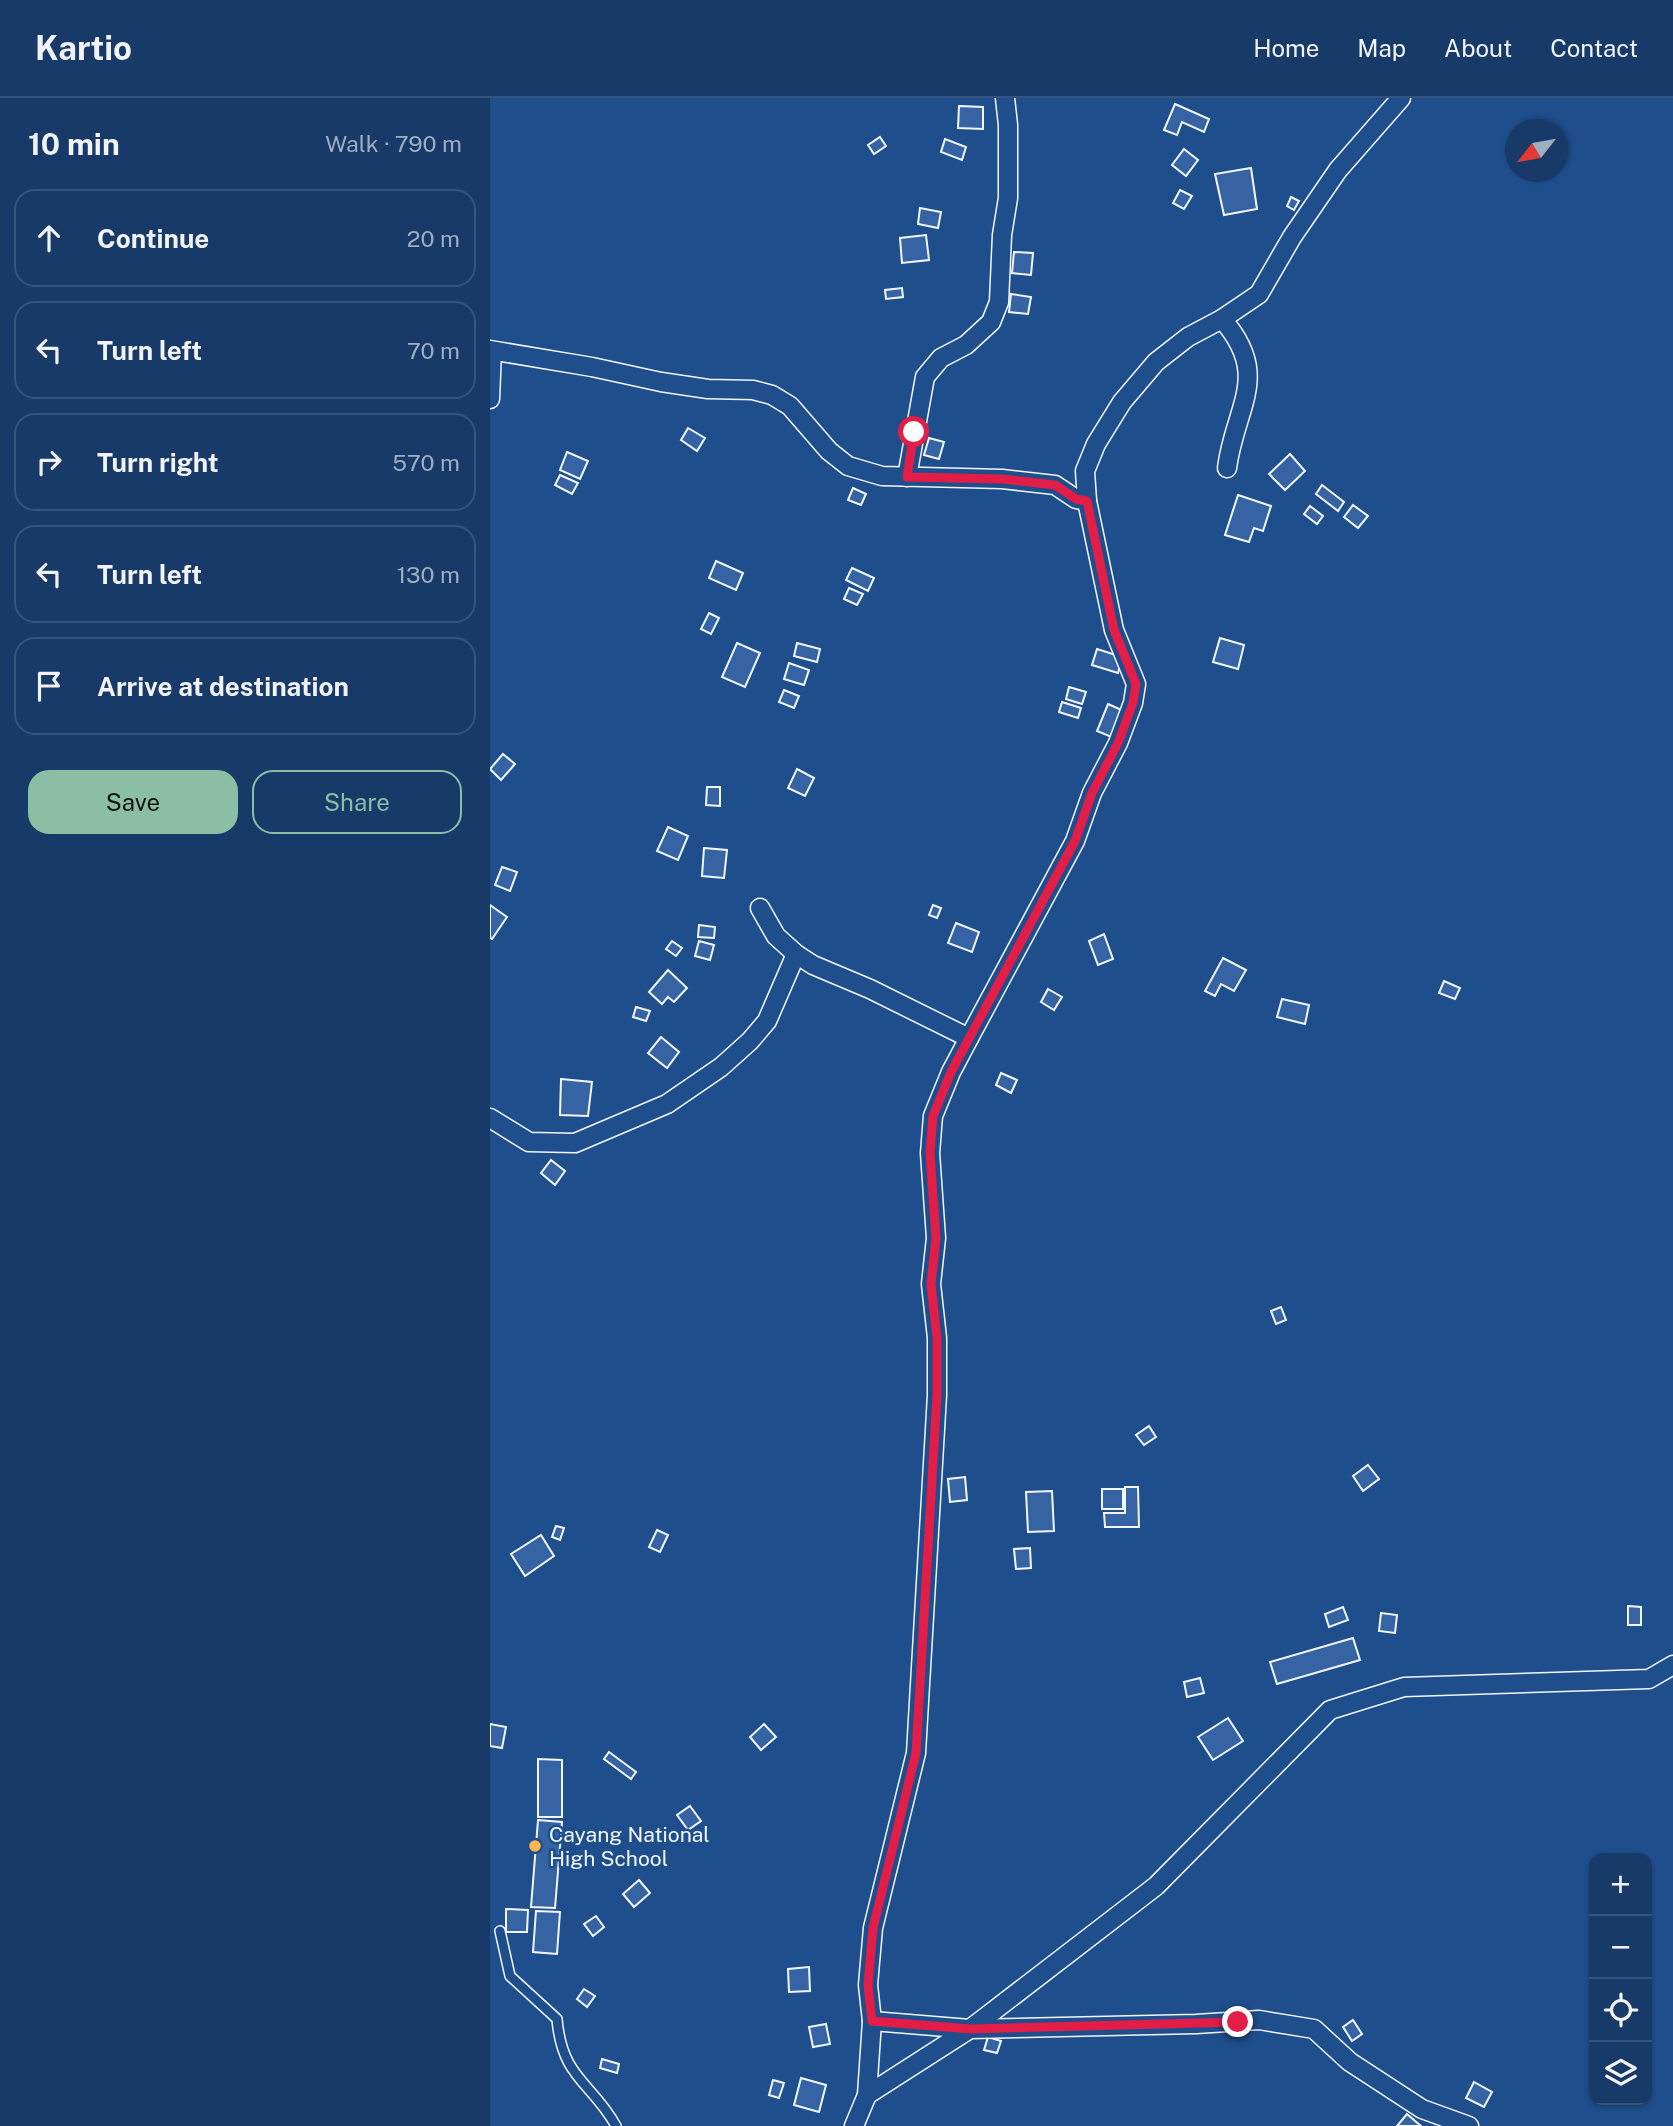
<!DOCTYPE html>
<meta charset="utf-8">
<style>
body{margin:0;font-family:"Public Sans",sans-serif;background:#244571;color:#f1f3f6}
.controls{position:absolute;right:21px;bottom:21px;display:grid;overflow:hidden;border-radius:14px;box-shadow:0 2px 5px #0004}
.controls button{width:63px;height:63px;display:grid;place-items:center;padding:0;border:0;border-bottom:2px solid #36547d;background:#173a69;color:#f1f3f6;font:35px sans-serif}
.compass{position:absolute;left:1015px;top:21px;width:63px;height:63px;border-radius:50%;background:#173a69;box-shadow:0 2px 5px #0004;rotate:239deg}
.stop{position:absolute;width:21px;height:21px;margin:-16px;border:5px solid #e11d48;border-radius:50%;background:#fff}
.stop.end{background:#e11d48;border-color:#fff;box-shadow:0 2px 7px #0008}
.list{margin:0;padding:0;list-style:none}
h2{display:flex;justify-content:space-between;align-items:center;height:91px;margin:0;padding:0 28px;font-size:30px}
h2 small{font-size:23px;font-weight:400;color:#9eadc0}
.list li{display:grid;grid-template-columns:46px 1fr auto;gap:21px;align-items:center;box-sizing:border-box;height:98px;margin:0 14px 14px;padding:0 14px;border:2px solid #36547d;border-radius:21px}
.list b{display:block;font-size:26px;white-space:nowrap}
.list em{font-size:23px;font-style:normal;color:#9eadc0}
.actions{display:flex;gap:14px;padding:21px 28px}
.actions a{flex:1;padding:16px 0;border:2px solid #8abfa5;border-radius:21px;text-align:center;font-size:24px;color:#8abfa5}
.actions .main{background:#8abfa5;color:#111}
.icon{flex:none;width:38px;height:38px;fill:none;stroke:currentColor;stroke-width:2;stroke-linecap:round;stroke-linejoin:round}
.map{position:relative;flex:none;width:1183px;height:2028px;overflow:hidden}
header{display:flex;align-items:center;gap:42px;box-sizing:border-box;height:98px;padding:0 35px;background:#173a69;border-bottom:2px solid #36547d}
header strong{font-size:33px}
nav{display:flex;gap:38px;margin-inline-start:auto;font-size:24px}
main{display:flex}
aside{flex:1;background:#173a69}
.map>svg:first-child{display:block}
</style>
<header>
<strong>Kartio</strong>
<nav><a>Home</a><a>Map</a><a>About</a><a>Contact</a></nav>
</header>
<main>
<aside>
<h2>10 min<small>Walk · 790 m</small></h2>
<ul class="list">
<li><svg class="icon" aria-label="ahead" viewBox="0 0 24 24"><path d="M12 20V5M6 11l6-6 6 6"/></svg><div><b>Continue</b></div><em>20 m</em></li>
<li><svg class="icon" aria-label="left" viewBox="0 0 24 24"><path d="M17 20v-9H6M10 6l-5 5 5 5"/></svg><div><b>Turn left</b></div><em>70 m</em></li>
<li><svg class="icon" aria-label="right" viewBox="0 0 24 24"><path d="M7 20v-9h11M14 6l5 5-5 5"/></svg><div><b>Turn right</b></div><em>570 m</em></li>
<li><svg class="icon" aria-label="left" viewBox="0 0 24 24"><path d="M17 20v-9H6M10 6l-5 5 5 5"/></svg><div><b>Turn left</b></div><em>130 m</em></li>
<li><svg class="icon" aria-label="arrive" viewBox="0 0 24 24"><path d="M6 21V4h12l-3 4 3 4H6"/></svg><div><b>Arrive at destination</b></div></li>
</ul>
<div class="actions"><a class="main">Save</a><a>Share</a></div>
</aside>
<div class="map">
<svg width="1183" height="2028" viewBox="0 0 1183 2028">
<rect width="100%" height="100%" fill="#1f4e8c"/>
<g fill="#3563a3" stroke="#f2f6ff" stroke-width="2">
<polygon points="685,6 719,21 714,34 692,24 687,37 674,32"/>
<polygon points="469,8 493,9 493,31 468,30"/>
<polygon points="390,39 396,48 384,56 378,47"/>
<polygon points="455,41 476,49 472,62 451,54"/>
<polygon points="694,51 708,62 696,78 682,67"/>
<polygon points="761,70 767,111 734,117 725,76"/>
<polygon points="690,92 702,98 694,111 683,105"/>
<polygon points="801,99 809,103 804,112 797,108"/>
<polygon points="430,110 451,114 448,130 428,126"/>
<polygon points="436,137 439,162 412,165 410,140"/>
<polygon points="524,154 543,155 541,177 522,175"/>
<polygon points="412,190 413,199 396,201 395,192"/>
<polygon points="521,196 541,199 538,216 519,214"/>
<polygon points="198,330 215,340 207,353 191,342"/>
<polygon points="439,340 454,344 449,361 434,357"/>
<polygon points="77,354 98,363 90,381 70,372"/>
<polygon points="800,356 815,373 795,392 779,376"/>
<polygon points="70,377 88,385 82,396 65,387"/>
<polygon points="832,387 854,404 848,413 826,396"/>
<polygon points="363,390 376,396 371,407 358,402"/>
<polygon points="748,397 781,408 773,433 764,430 759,444 735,437"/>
<polygon points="863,407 878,418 868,430 854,419"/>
<polygon points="820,408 833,418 827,426 814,416"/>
<polygon points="226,463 253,475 246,492 219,480"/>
<polygon points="362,470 384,480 378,493 356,482"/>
<polygon points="359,490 373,496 367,507 354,501"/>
<polygon points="219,515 229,520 221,536 211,531"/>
<polygon points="730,540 754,547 748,571 723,564"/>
<polygon points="247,545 270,555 255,589 232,579"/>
<polygon points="307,545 330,551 327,564 304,558"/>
<polygon points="607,551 632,559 628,575 602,567"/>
<polygon points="299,565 319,572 314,587 294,581"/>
<polygon points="579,589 596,594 592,606 576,601"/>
<polygon points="294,592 309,598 304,610 289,604"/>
<polygon points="572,604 591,610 588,620 569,614"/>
<polygon points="618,606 634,613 624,640 607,633"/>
<polygon points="13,656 25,666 11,682 0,671"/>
<polygon points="307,671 324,680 315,698 298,690"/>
<polygon points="217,689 230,689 230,708 216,707"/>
<polygon points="178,729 198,738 188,762 167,753"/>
<polygon points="214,750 237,752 234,780 212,778"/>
<polygon points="12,769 27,774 20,793 5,787"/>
<polygon points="0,807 17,819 2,841 0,840"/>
<polygon points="443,807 451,810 447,820 439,817"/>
<polygon points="466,825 489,834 482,854 458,845"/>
<polygon points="209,827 225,829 224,840 208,839"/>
<polygon points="614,836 623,861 608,867 599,843"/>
<polygon points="182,843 192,850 186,858 176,851"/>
<polygon points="209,843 224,847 220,862 205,858"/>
<polygon points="733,860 756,872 744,893 731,886 725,898 715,893"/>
<polygon points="178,872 197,890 184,904 178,899 172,906 159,894"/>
<polygon points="954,883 970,890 965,901 949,895"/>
<polygon points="558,891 572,899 564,912 551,904"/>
<polygon points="792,901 819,907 815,926 787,919"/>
<polygon points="146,909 160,913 156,923 143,919"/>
<polygon points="171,939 189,954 177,970 158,955"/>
<polygon points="511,975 527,982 521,995 506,987"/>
<polygon points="71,981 102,984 98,1018 70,1017"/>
<polygon points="61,1062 75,1073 65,1087 51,1075"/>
<polygon points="791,1209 796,1222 786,1226 781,1213"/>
<polygon points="659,1328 666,1339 654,1347 646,1337"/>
<polygon points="878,1367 889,1381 873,1393 863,1378"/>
<polygon points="475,1379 477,1402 460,1404 458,1381"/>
<polygon points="635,1389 648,1389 649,1429 615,1429 614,1415 635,1415"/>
<rect x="612" y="1391" width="21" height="20"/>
<polygon points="562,1393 564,1433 538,1434 536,1394"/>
<polygon points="66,1428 74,1430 70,1442 62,1439"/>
<polygon points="167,1432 178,1437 170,1454 159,1449"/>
<polygon points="51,1437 64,1458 35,1478 21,1456"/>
<polygon points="540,1450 541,1470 526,1471 524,1451"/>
<polygon points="1138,1508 1151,1509 1151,1527 1138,1527"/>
<polygon points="853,1509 858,1522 839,1529 835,1516"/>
<polygon points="891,1515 907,1517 905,1535 889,1533"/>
<polygon points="863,1540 870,1562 787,1586 780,1564"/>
<polygon points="710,1580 714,1595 697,1599 694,1584"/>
<polygon points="738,1620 753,1643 723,1662 708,1639"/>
<polygon points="0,1626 16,1629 12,1650 0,1648"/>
<polygon points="274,1626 286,1639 271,1652 260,1639"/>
<polygon points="119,1654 146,1674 141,1681 114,1661"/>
<polygon points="48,1661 72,1662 72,1719 48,1719"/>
<polygon points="200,1708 211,1723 198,1732 187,1717"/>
<polygon points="48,1722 72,1724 65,1810 41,1809"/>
<polygon points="149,1782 160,1795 144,1809 133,1796"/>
<polygon points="16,1811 38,1812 37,1834 16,1834"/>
<polygon points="46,1813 70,1814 67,1856 43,1854"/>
<polygon points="106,1818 114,1829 103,1838 94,1826"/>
<polygon points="319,1869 320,1893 299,1894 298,1871"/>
<polygon points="94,1891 105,1898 97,1909 87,1901"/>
<polygon points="863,1922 872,1936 862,1943 853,1929"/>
<polygon points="336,1926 340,1946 323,1949 319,1929"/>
<polygon points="498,1939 511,1943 507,1955 494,1952"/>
<polygon points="112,1961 129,1966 127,1975 110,1970"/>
<polygon points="311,1980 336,1987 329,2014 304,2007"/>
<polygon points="283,1982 294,1985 289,2000 279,1997"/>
<polygon points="984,1984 1002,1994 994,2009 976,2000"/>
<polygon points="917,2016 931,2028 907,2028"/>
</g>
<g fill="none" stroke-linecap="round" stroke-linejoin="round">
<defs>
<path id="service" d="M10,1833L20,1878L67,1921C72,1981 102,1984 126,2028"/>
<g id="minor">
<path d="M732,221C782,278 745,308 737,370"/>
<polyline points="0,252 102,269 171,284 218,291 263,292 282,297 300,308 339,353 358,368 392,378 512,381 565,387 586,401 597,403"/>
<polyline points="0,301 2,253"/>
<polyline points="417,379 435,279 451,260 476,247 501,224 509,204 512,137 518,100 518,27 515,0"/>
<polyline points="270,810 286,838 306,856 323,867 380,891 479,940"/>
<polyline points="0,1020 39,1044 85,1045 177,1006 231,969 260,943 277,923 306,856"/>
<polyline points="382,1923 480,1931 706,1926 769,1922 824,1931 860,1964 932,2011 979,2028"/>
<polyline points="377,1997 480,1931 666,1788 840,1612 914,1589 1159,1581 1183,1567"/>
<polyline points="364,2028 377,1997 382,1923 378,1887 383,1830 426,1655 447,1297 447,1240 441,1186 446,1140 440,1055 443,1018 461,974 479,940 585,743 602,695 628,645 643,605 646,586 624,532 597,403 595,373 606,346 632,304 666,264 698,239 732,221 769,196 802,139 848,72 911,0"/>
</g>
</defs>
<use href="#service" stroke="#f2f6ff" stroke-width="12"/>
<use href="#minor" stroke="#f2f6ff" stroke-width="21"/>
<use href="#service" stroke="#1f4e8c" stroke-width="9"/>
<use href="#minor" stroke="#1f4e8c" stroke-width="18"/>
</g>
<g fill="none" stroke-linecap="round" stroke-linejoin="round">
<polyline stroke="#e11d48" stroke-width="9" points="424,334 417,379 512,381 565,387 586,401 597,403 624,532 646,586 643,605 628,645 602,695 585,743 461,974 443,1018 440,1055 446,1140 441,1186 447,1240 447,1297 426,1655 383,1830 378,1887 382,1923 480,1931 748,1924"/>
</g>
<circle fill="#ffb74d" stroke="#1f4e8c" stroke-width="2.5" cx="45" cy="1748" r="7"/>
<g text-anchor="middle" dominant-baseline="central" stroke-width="5" stroke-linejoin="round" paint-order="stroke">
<g font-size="21" fill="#f2f6ff" stroke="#1f4e8c" text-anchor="start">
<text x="59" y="1736">Cayang National<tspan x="59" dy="24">High School</tspan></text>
</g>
</g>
</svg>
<div class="controls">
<button>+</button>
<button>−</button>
<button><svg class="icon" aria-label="locate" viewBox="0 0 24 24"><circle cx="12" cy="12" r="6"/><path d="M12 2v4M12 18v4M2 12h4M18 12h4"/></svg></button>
<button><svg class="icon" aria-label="layers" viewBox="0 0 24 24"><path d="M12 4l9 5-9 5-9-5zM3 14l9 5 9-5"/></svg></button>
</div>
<svg class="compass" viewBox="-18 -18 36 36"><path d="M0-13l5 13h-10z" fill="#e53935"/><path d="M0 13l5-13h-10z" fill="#9eadc0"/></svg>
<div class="stop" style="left:424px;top:334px"></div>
<div class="stop end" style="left:748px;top:1924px"></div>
</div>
</main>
